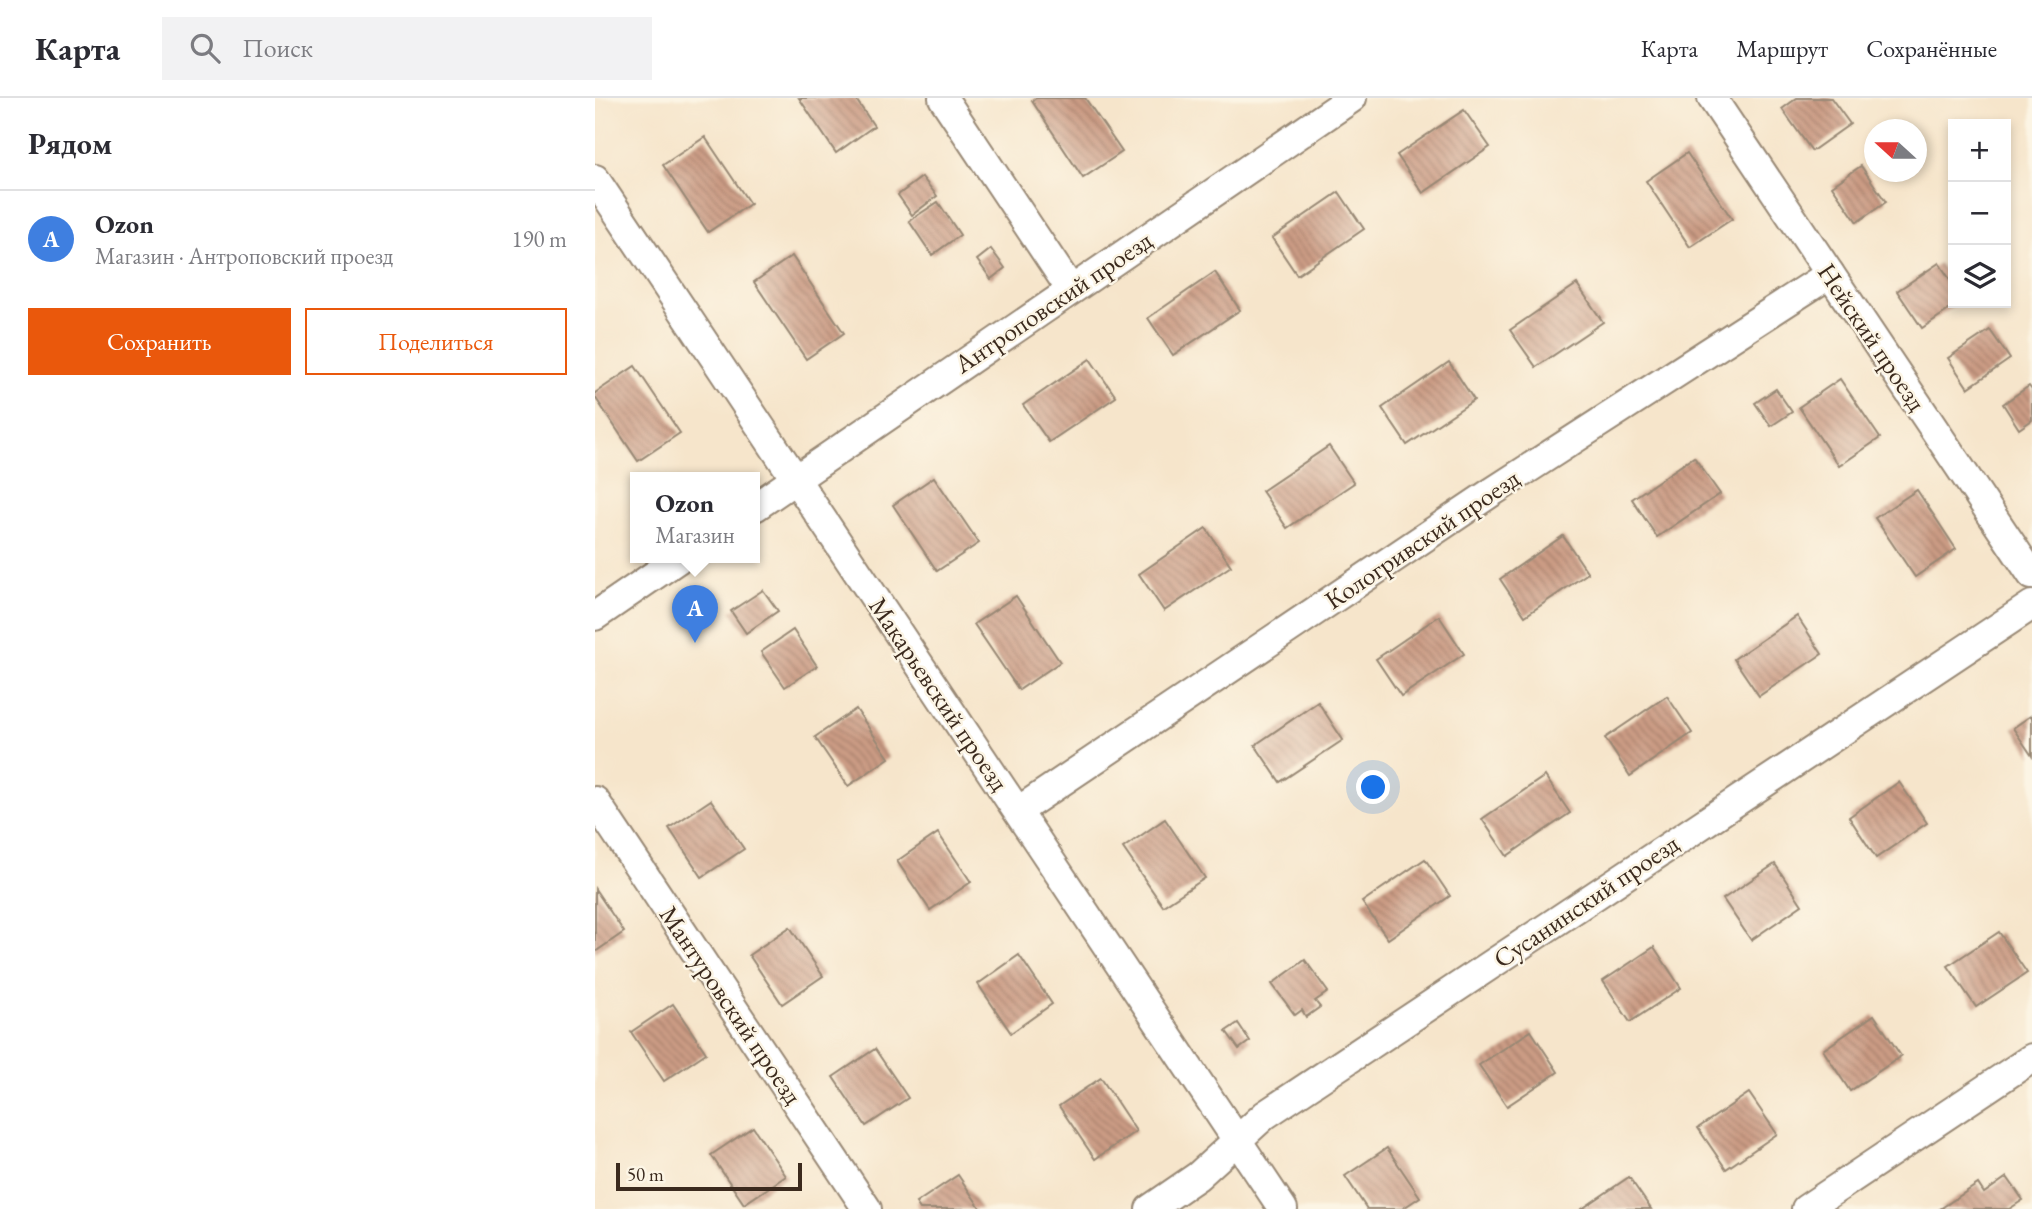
<!DOCTYPE html>
<html lang="ru">
<meta charset="utf-8">
<style>
body{margin:0;font-family:"EB Garamond",serif;background:#f2f2f3;color:#2b2b33}
.controls{position:absolute;right:21px;top:21px;display:grid;overflow:hidden;border-radius:0px;box-shadow:0 4px 10px #0003}
.controls button{width:63px;height:63px;display:grid;place-items:center;padding:0;border:0;border-bottom:2px solid #e1e1e2;background:#fff;color:#2b2b33;font:35px sans-serif}
.compass{position:absolute;left:1269px;top:21px;width:63px;height:63px;border-radius:50%;background:#fff;box-shadow:0 4px 10px #0003;rotate:291deg}
.scale{position:absolute;left:21px;bottom:18px;width:186px;box-sizing:border-box;padding-left:7px;border:4px solid #3b2a1e;border-top:0;font-size:19px;line-height:24px;white-space:nowrap;color:#3b2a1e;-webkit-text-stroke:5px #fcf5e5;paint-order:stroke}
.you{position:absolute;left:779px;top:690px;width:24px;height:24px;margin:-18px;border:5px solid #fff;border-radius:50%;background:#1a73e8;box-shadow:0 0 0 10px #1a73e833}
.badge{display:grid;place-items:center;width:46px;height:46px;border-radius:50%;background:#ea580c;color:#fff;font-size:23px;font-weight:700}
.pin{position:absolute;translate:-50% -58px;filter:drop-shadow(0 2px 4px #0008)}
.pin::after{content:'';position:absolute;top:37px;width:24px;height:21px;background:inherit;clip-path:polygon(0 0,100% 0,50% 100%)}
.popup{position:absolute;left:35px;top:374px;width:130px;height:91px;box-sizing:border-box;display:grid;place-content:center;border-radius:0px;background:#fff;filter:drop-shadow(0 2px 5px #0005);font-size:23px;white-space:nowrap;color:#7c7c81}
.popup b{font-size:26px;color:#2b2b33}
.popup::after{content:'';position:absolute;left:50%;top:100%;margin-left:-14px;border:14px solid transparent;border-top-color:#fff}
.list{margin:0;padding:0;list-style:none}
h2{display:flex;justify-content:space-between;align-items:center;height:91px;margin:0;padding:0 28px;font-size:30px}
h2 small{font-size:23px;font-weight:400;color:#7c7c81}
.list li{display:grid;grid-template-columns:46px 1fr auto;gap:21px;align-items:center;box-sizing:border-box;height:98px;padding:0 28px;border-top:2px solid #e1e1e2}
.list b{display:block;font-size:26px;white-space:nowrap}
.list p{margin:0;font-size:23px;white-space:nowrap;color:#7c7c81}
.list em{font-size:23px;font-style:normal;color:#7c7c81}
.actions{display:flex;gap:14px;padding:21px 28px}
.actions a{flex:1;padding:16px 0;border:2px solid #ea580c;border-radius:0px;text-align:center;font-size:24px;color:#ea580c}
.actions .main{background:#ea580c;color:#fff}
.icon{flex:none;width:38px;height:38px;fill:none;stroke:currentColor;stroke-width:2;stroke-linecap:round;stroke-linejoin:round}
.map{position:relative;flex:none;width:1437px;height:1111px;overflow:hidden}
header{display:flex;align-items:center;gap:42px;box-sizing:border-box;height:98px;padding:0 35px;background:#fff;border-bottom:2px solid #e1e1e2}
header strong{font-size:33px}
nav{display:flex;gap:38px;margin-inline-start:auto;font-size:24px}
.search{width:490px;height:63px;background:#f2f2f3;display:flex;align-items:center;gap:18px;box-sizing:border-box;padding:0 24px;border-radius:0px;color:#7c7c81;font-size:26px}
main{display:flex}
aside{flex:1;background:#fff}
.map>svg:first-child{display:block}
</style>
<header>
<strong>Карта</strong>
<div class="search"><svg class="icon" aria-label="search" viewBox="0 0 24 24"><circle cx="10" cy="10" r="6"/><path d="M15 15l6 6"/></svg>Поиск</div>
<nav><a>Карта</a><a>Маршрут</a><a>Сохранённые</a></nav>
</header>
<main>
<aside>
<h2>Рядом<small></small></h2>
<ul class="list">
<li><span class="badge" style="background:#3f7fe0">A</span><div><b>Ozon</b><p>Магазин · Антроповский проезд</p></div><em>190 m</em></li>
</ul>
<div class="actions"><a class="main">Сохранить</a><a>Поделиться</a></div>
</aside>
<div class="map">
<svg width="1437" height="1111" viewBox="0 0 1437 1111">
<defs>
<pattern id="building-back-hatch" width="6" height="6" patternUnits="userSpaceOnUse" patternTransform="scale(1.75)"><rect width="6" height="6" fill="#cb9b84"/><path d="M-1 5l2 2M0 0l6 6M5-1l2 2" fill="none" stroke="#a67f6b"/></pattern>
</defs>
<rect width="100%" height="100%" fill="#fcf5e5"/>
<filter id="ink" filterUnits="userSpaceOnUse"><feTurbulence type="fractalNoise" baseFrequency=".0143" numOctaves="2"/><feDisplacementMap in="SourceGraphic" scale="14" xChannelSelector="R" yChannelSelector="G"/><feConvolveMatrix kernelMatrix="1 2 1 2 8 2 1 2 1" color-interpolation-filters="sRGB"/></filter>
<filter id="wash" filterUnits="userSpaceOnUse"><feTurbulence type="fractalNoise" baseFrequency=".00686" numOctaves="4" result="noise"/><feDisplacementMap in="SourceGraphic" scale="28" xChannelSelector="R" yChannelSelector="G"/><feGaussianBlur stdDeviation="1.57" result="paint"/><feColorMatrix in="noise" values="0 0 0 0 0 0 0 0 0 0 0 0 0 0 0 0 0 1.4 0 .05"/><feComposite in="paint" operator="in"/></filter>
<g filter="url(#wash)">
<rect width="100%" height="100%" fill="#f6e5cb"/>
<g id="blocks">
<g fill="url(#building-back-hatch)">
<polygon points="204,0 260,0 279,28 241,55"/>
<polygon points="441,0 490,0 527,54 488,80 437,3"/>
<polygon points="1202,0 1236,0 1255,26 1217,53 1187,11"/>
<polygon points="869,12 895,49 828,95 802,57"/>
<polygon points="110,39 155,106 113,134 68,67"/>
<polygon points="1092,55 1137,121 1095,149 1051,83"/>
<polygon points="1266,68 1291,104 1262,124 1237,88"/>
<polygon points="327,79 342,98 317,117 303,97"/>
<polygon points="744,94 769,131 702,177 677,140"/>
<polygon points="343,104 365,137 337,157 314,123"/>
<polygon points="396,151 410,170 396,181 382,162"/>
<polygon points="197,158 249,235 211,261 159,184"/>
<polygon points="1344,165 1358,186 1358,205 1364,205 1327,230 1302,193"/>
<polygon points="620,174 645,212 578,257 553,220"/>
<polygon points="982,186 1008,224 941,269 915,232"/>
<polygon points="1395,232 1415,261 1373,290 1353,260"/>
<polygon points="495,261 521,299 454,344 428,307"/>
<polygon points="854,264 879,302 812,347 787,310"/>
<polygon points="40,268 85,335 43,363 0,299 0,295"/>
<polygon points="1245,281 1285,340 1244,368 1204,309"/>
<polygon points="1434,288 1437,292 1437,322 1424,331 1408,306"/>
<polygon points="1181,291 1197,314 1176,328 1160,305"/>
<polygon points="734,348 759,385 692,430 667,393"/>
<polygon points="1099,359 1125,396 1062,439 1037,401"/>
<polygon points="339,379 384,445 342,473 298,407"/>
<polygon points="1322,392 1361,451 1320,479 1280,420"/>
<polygon points="611,430 636,468 569,513 544,476"/>
<polygon points="968,438 993,475 930,518 905,481"/>
<polygon points="168,492 183,513 151,535 136,513"/>
<polygon points="421,498 465,564 424,592 379,526"/>
<polygon points="844,518 869,556 806,598 781,561"/>
<polygon points="1202,518 1227,556 1164,598 1139,561"/>
<polygon points="198,532 222,568 190,589 166,554"/>
<polygon points="1072,598 1097,635 1035,678 1010,640"/>
<polygon points="723,604 748,642 685,684 660,647"/>
<polygon points="261,611 294,660 253,688 220,639"/>
<polygon points="1437,617 1437,658 1418,630"/>
<polygon points="950,678 975,715 912,758 887,721"/>
<polygon points="1304,684 1332,725 1281,760 1254,719"/>
<polygon points="116,702 149,751 107,779 74,730"/>
<polygon points="570,721 610,780 568,808 528,750"/>
<polygon points="343,735 376,784 335,812 302,763"/>
<polygon points="830,761 855,798 793,841 767,804"/>
<polygon points="1180,766 1207,807 1156,842 1128,801"/>
<polygon points="0,791 29,834 0,854"/>
<polygon points="195,829 228,878 187,906 154,857"/>
<polygon points="1404,834 1432,875 1381,909 1353,868"/>
<polygon points="1059,849 1086,890 1035,924 1008,883"/>
<polygon points="424,857 457,906 416,935 383,886"/>
<polygon points="710,862 733,894 720,903 725,909 711,919 707,912 700,917 677,886"/>
<polygon points="78,906 111,955 69,983 36,934"/>
<polygon points="1279,917 1306,958 1255,993 1228,952"/>
<polygon points="643,925 655,943 644,951 631,933"/>
<polygon points="936,933 963,974 912,1008 884,967"/>
<polygon points="280,951 313,1000 271,1028 238,979"/>
<polygon points="506,980 541,1033 500,1061 464,1008"/>
<polygon points="1154,995 1182,1036 1131,1071 1103,1030"/>
<polygon points="158,1029 191,1078 149,1106 116,1057"/>
<polygon points="792,1050 825,1099 807,1111 772,1111 750,1078"/>
<polygon points="363,1077 386,1111 325,1111 321,1105"/>
<polygon points="1034,1079 1056,1111 987,1111"/>
<polygon points="1412,1079 1428,1102 1414,1111 1345,1111 1383,1086 1389,1095"/>
</g>
</g>
</g>
<g filter="url(#ink)">
<use href="#blocks" fill-opacity="0" stroke="#988874" stroke-width="2"/>
<g fill="none" stroke-linecap="round" stroke-linejoin="round">
<defs>
<g id="minor">
<polyline points="348,0 476,192"/>
<polyline points="1117,0 1437,477"/>
<polyline points="0,81 688,1111"/>
<polyline points="160,409 757,0"/>
<polyline points="0,518 86,459"/>
<polyline points="0,703 272,1111"/>
<polyline points="423,713 894,396 1235,176"/>
<polyline points="555,1111 603,1078 670,1017 1437,507"/>
<polyline points="1211,1111 1437,960"/>
</g>
</defs>
<use href="#minor" stroke="#988874" stroke-width="32"/>
<use href="#minor" stroke="#fff" stroke-width="28"/>
</g>
</g>
<g text-anchor="middle" dominant-baseline="central" stroke-width="5" stroke-linejoin="round" paint-order="stroke">
<g font-size="26" fill="#3b2a1e" stroke="#fcf5e5">
<text transform="translate(458 204) rotate(-34)">Антроповский проезд</text>
<text transform="translate(1277 239) rotate(56)">Нейский проезд</text>
<text transform="translate(827 441) rotate(-34)">Кологривский проезд</text>
<text transform="translate(344 596) rotate(56)">Макарьевский проезд</text>
<text transform="translate(991 803) rotate(-34)">Сусанинский проезд</text>
<text transform="translate(136 907) rotate(56)">Мантуровский проезд</text>
</g>
</g>
</svg>
<div class="controls">
<button>+</button>
<button>−</button>
<button><svg class="icon" aria-label="layers" viewBox="0 0 24 24"><path d="M12 4l9 5-9 5-9-5zM3 14l9 5 9-5"/></svg></button>
</div>
<svg class="compass" viewBox="-18 -18 36 36"><path d="M0-13l5 13h-10z" fill="#e53935"/><path d="M0 13l5-13h-10z" fill="#7c7c81"/></svg>
<div class="scale">50 m</div>
<div class="you"></div>
<div class="pin badge" style="left:100px;top:545px;background:#3f7fe0">A</div>
<div class="popup"><b>Ozon</b>Магазин</div>
</div>
</main>
